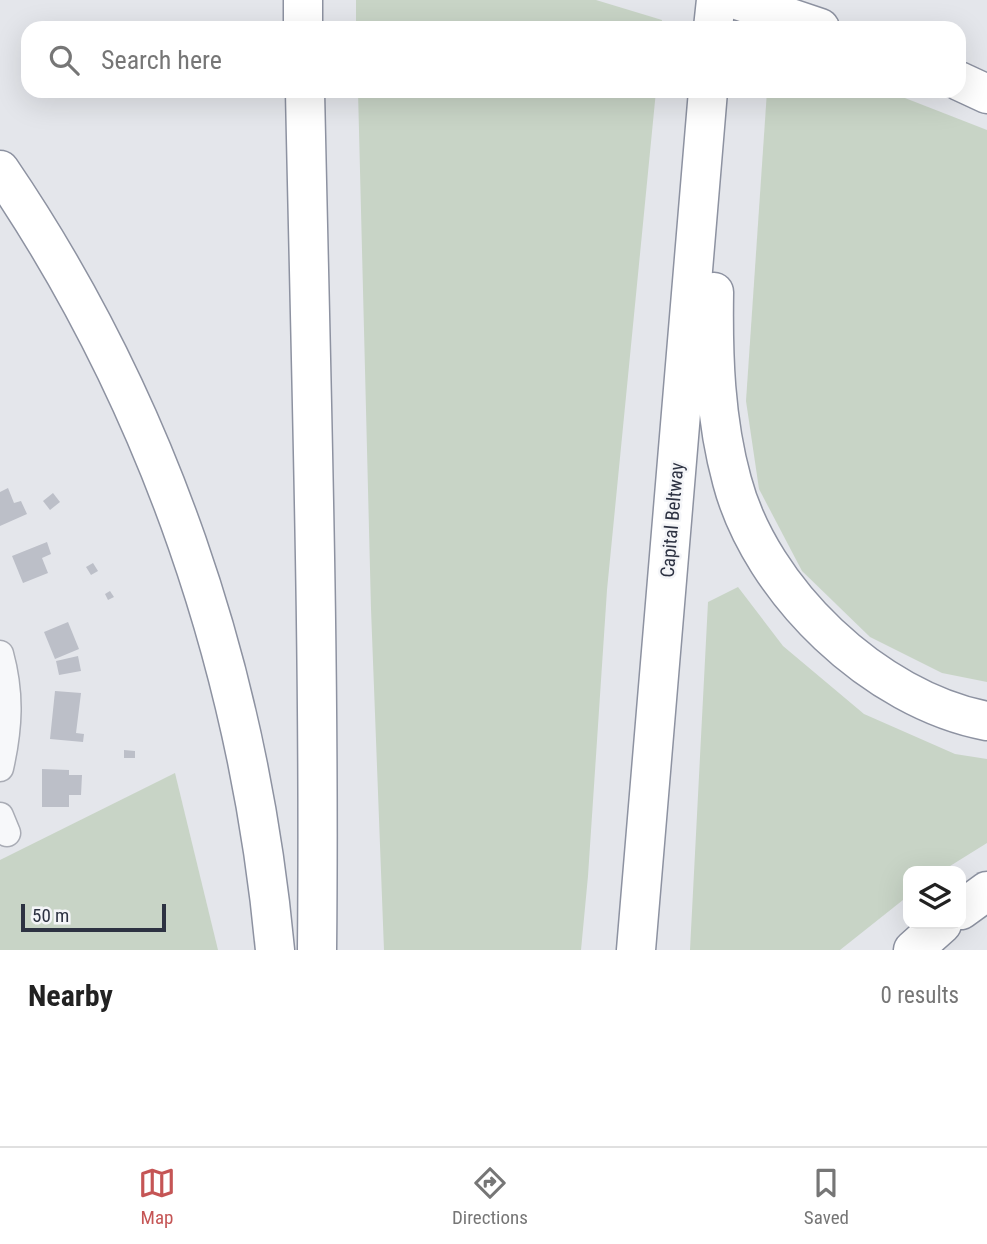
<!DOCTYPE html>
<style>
body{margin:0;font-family:"Roboto Condensed",sans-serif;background:#f2f2f2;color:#222}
.controls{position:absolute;right:21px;bottom:21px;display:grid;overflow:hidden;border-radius:14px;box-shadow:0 7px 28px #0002}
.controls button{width:63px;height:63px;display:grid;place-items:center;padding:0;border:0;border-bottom:2px solid #e0e0e0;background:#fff;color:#222;font:35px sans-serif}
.scale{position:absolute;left:21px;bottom:18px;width:145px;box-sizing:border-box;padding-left:7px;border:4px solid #2d3242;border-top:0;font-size:19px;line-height:24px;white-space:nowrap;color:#2d3242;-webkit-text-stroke:5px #f4f5f8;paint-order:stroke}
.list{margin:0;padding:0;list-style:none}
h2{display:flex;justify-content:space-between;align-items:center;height:91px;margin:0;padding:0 28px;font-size:30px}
h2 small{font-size:23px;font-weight:400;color:#767676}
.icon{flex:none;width:38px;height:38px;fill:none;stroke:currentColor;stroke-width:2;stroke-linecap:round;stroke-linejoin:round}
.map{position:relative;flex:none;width:987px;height:950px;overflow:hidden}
.search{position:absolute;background:#fff;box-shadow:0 7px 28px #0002;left:21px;right:21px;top:21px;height:77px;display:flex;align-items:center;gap:18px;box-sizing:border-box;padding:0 24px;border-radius:21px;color:#767676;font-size:26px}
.sheet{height:196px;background:#fff}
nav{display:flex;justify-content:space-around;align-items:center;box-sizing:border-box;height:98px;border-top:2px solid #e0e0e0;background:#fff;font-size:19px;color:#767676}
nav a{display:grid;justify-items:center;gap:4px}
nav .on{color:#c55555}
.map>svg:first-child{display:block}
</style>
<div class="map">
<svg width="987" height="950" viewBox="0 0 987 950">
<rect width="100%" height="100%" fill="#e4e6eb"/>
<g fill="#c8d4c6">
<polygon points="356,0 596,0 662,20 661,28 356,28"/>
<polygon points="358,91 656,91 607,590 588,876 581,950 384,950 371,609"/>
<polygon points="767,91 887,91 987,130 987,682 942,673 870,637 802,571 759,489 746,401"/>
<polygon points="738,587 783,646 864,714 955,754 987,759 987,843 942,871 908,871 908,896 840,950 690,950 708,602"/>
<polygon points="175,773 218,950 0,950 0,860"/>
</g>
<g fill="#bcbfc8">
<polygon points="8,488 14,503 21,501 27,514 0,526 0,492"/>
<polygon points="53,493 60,502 50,510 43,501"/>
<polygon points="47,542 51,554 42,558 48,573 23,583 12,556"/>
<polygon points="93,563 98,571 91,575 86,567"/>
<polygon points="110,591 114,597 108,600 105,594"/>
<polygon points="68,622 79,649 55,659 44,632"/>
<polygon points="78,656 81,671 59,675 56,661"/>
<polygon points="55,691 81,693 76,733 84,734 83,742 50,739"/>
<polygon points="124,750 135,751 135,758 124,758"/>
<polygon points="42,769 69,770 69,775 82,775 81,795 69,795 69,807 42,807"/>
</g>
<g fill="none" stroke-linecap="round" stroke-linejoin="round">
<defs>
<g id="minor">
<path d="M0,654C11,694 9,728 0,768"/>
<polyline points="0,816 7,833"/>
</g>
<g id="highway">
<polyline points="303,0 303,28"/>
<polyline points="737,0 820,28"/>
<polyline points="713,28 716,0"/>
<polyline points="959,81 987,94"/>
<path d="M305,91C311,377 320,664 317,950"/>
<path d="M0,170C158,402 249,671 275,950"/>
<path d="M714,292C713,356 715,419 732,481C761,591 875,700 987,721"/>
<polyline points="961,910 987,891"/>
<polyline points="636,950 708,91"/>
<polyline points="913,950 942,924"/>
</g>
</defs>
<use href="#minor" stroke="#a9acb5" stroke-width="29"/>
<use href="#highway" stroke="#8d92a1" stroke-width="41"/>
<use href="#minor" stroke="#f7f8fa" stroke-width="26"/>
<use href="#highway" stroke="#fff" stroke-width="38"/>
</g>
<g text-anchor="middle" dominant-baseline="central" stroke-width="5" stroke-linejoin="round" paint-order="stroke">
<g font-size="19" fill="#2d3242" stroke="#f4f5f8">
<text transform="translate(672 520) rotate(-85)">Capital Beltway</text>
</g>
</g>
</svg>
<div class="controls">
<button><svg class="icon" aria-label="layers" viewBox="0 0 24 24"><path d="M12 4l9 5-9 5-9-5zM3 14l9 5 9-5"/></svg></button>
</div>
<div class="scale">50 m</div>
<div class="search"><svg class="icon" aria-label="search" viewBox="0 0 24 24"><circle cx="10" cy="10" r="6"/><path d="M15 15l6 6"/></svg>Search here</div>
</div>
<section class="sheet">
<h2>Nearby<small>0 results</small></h2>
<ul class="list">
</ul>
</section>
<nav>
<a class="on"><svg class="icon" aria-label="map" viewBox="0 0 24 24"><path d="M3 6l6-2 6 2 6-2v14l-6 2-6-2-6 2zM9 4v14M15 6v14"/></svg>Map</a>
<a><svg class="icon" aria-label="directions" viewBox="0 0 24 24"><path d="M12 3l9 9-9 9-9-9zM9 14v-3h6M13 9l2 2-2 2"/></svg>Directions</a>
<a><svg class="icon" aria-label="saved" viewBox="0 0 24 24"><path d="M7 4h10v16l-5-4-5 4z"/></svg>Saved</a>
</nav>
